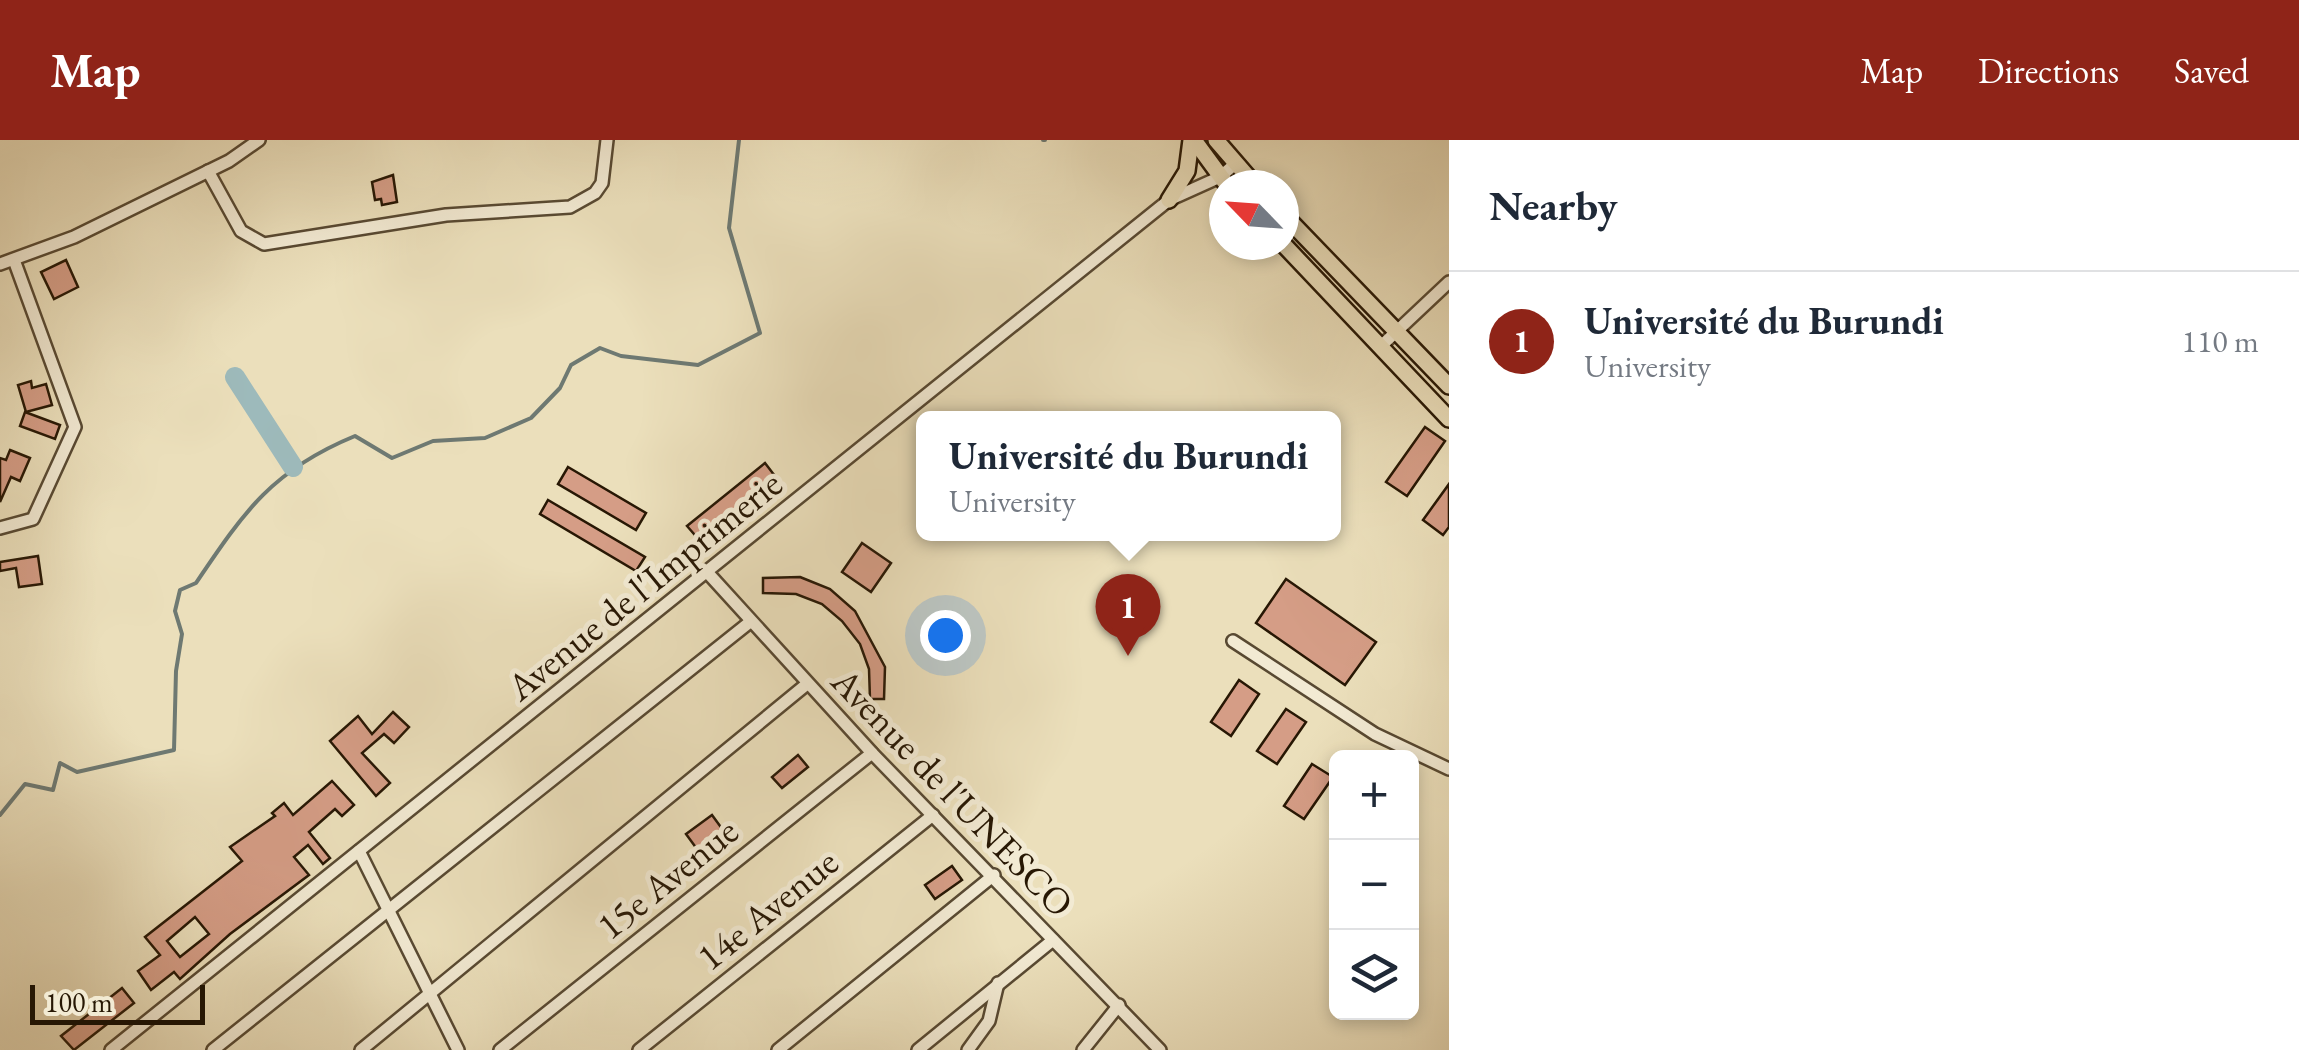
<!DOCTYPE html>
<meta charset="utf-8">
<style>
body{margin:0;font-family:"EB Garamond",serif;background:#f2f2f3;color:#1f2937}
.controls{position:absolute;right:30px;bottom:30px;display:grid;overflow:hidden;border-radius:15px;box-shadow:0 5px 15px #0003}
.controls button{width:90px;height:90px;display:grid;place-items:center;padding:0;border:0;border-bottom:2px solid #e0e1e3;background:#fff;color:#1f2937;font:50px sans-serif}
.compass{position:absolute;left:1209px;top:30px;width:90px;height:90px;border-radius:50%;background:#fff;box-shadow:0 5px 15px #0003;rotate:295deg}
.scale{position:absolute;left:30px;bottom:25px;width:175px;box-sizing:border-box;padding-left:10px;border:5px solid #271704;border-top:0;font-size:28px;line-height:35px;white-space:nowrap;color:#271704;-webkit-text-stroke:8px #f2ead3;paint-order:stroke}
.you{position:absolute;left:945px;top:495px;width:35px;height:35px;margin:-25px;border:8px solid #fff;border-radius:50%;background:#1a73e8;box-shadow:0 0 0 15px #1a73e833}
.badge{display:grid;place-items:center;width:65px;height:65px;border-radius:50%;background:#8f2418;color:#fff;font-size:32px;font-weight:700}
.pin{position:absolute;translate:-50% -82px;filter:drop-shadow(0 2px 5px #0008)}
.pin::after{content:'';position:absolute;top:52px;width:35px;height:30px;background:inherit;clip-path:polygon(0 0,100% 0,50% 100%)}
.popup{position:absolute;left:916px;top:271px;width:425px;height:130px;box-sizing:border-box;display:grid;place-content:center;border-radius:15px;background:#fff;filter:drop-shadow(0 2px 8px #0005);font-size:32px;white-space:nowrap;color:#747a83}
.popup b{font-size:38px;color:#1f2937}
.popup::after{content:'';position:absolute;left:50%;top:100%;margin-left:-20px;border:20px solid transparent;border-top-color:#fff}
.list{margin:0;padding:0;list-style:none}
h2{display:flex;justify-content:space-between;align-items:center;height:130px;margin:0;padding:0 40px;font-size:42px}
h2 small{font-size:32px;font-weight:400;color:#747a83}
.list li{display:grid;grid-template-columns:65px 1fr auto;gap:30px;align-items:center;box-sizing:border-box;height:140px;padding:0 40px;border-top:2px solid #e0e1e3}
.list b{display:block;font-size:38px;white-space:nowrap}
.list p{margin:0;font-size:32px;white-space:nowrap;color:#747a83}
.list em{font-size:32px;font-style:normal;color:#747a83}
.icon{flex:none;width:55px;height:55px;fill:none;stroke:currentColor;stroke-width:2;stroke-linecap:round;stroke-linejoin:round}
.map{position:relative;flex:none;width:1449px;height:910px;overflow:hidden}
header{display:flex;align-items:center;gap:60px;box-sizing:border-box;height:140px;padding:0 50px;background:#8f2418;color:#fff}
header strong{font-size:48px}
nav{display:flex;gap:55px;margin-inline-start:auto;font-size:35px}
main{display:flex}
aside{flex:1;background:#fff}
.map>svg:first-child{display:block}
</style>
<header>
<strong>Map</strong>
<nav><a>Map</a><a>Directions</a><a>Saved</a></nav>
</header>
<main>
<div class="map">
<svg width="1449" height="910" viewBox="0 0 1449 910">
<rect width="100%" height="100%" fill="#ebdfbb"/>
<filter id="stains"><feTurbulence type="fractalNoise" baseFrequency=".002" numOctaves="4"/><feColorMatrix values="0 0 0 0 .2 0 0 0 0 .09 0 0 0 0 .02 0 0 0 .5 -.17"/></filter>
<radialGradient id="worn" r=".72"><stop offset=".6" stop-color="#630" stop-opacity="0"/><stop offset="1" stop-color="#630" stop-opacity=".3"/></radialGradient>
<g fill="none" stroke-linecap="round" stroke-linejoin="round">
<g stroke="#6e7972" stroke-width="4">
<polyline points="1043,0 1045,0"/>
<path d="M0,675L25,644L53,650L60,623L77,632L174,610L176,531L182,494L175,471L180,450L196,443C244,372 272,330 355,296L392,318L433,301L485,298L531,278L560,248L571,225L600,208L621,216L698,225L760,193L729,88L739,0"/>
</g>
<polyline stroke="#9dbabb" stroke-width="20" points="235,237 293,327"/>
</g>
<g fill="#d59d86" stroke="#271704" stroke-width="2.5" fill-rule="evenodd">
<polygon points="393,35 397,62 382,65 381,59 375,60 372,42"/>
<polygon points="66,120 78,147 54,159 41,132"/>
<polygon points="31,241 32,248 46,244 52,265 26,272 18,245"/>
<polygon points="25,272 60,285 55,299 20,286"/>
<polygon points="1425,287 1445,301 1407,356 1386,342"/>
<polygon points="10,310 30,318 20,341 11,337 0,362 0,318 6,320"/>
<polygon points="765,323 778,340 701,402 687,386"/>
<polygon points="568,327 646,373 636,390 558,344"/>
<polygon points="1449,344 1449,387 1443,395 1423,380"/>
<polygon points="548,360 645,417 636,431 540,374"/>
<polygon points="862,403 891,423 871,452 842,432"/>
<polygon points="38,416 42,444 19,447 16,428 0,431 0,422"/>
<polygon points="800,437 830,449 855,471 885,527 884,559 870,559 869,529 860,504 842,481 822,464 796,454 763,453 763,438"/>
<polygon points="1286,439 1376,502 1345,545 1256,483"/>
<polygon points="1239,540 1259,554 1231,596 1211,582"/>
<polygon points="1286,569 1306,582 1277,624 1257,611"/>
<polygon points="393,572 409,587 394,603 384,594 362,613 390,643 376,656 330,601 358,576 372,594"/>
<polygon points="798,615 808,627 782,648 772,637"/>
<polygon points="1312,624 1333,637 1304,679 1284,666"/>
<path d="M332,641L354,665L342,676L335,669L309,692L330,718L323,724L308,705L294,717L309,735L230,794L180,839L174,832L151,850L138,831L160,815L145,797L242,721L230,707L275,676L272,673L284,663L293,675ZM195,777L209,794L180,817L167,801Z"/>
<polygon points="712,675 731,701 705,720 686,694"/>
<polygon points="952,726 962,740 935,759 925,745"/>
<polygon points="122,848 134,863 74,910 61,896"/>
</g>
<g fill="none" stroke-linecap="round" stroke-linejoin="round">
<defs>
<g id="minor">
<polyline points="208,31 241,91 264,104 446,75 570,67 595,53 602,43 607,0"/>
<polyline points="0,124 74,97 229,21 259,0"/>
<polyline points="1380,207 1449,142"/>
<polyline points="0,388 33,379 75,287 14,120"/>
<polyline points="707,432 872,613 1160,910"/>
<polyline points="1233,501 1375,594 1449,629"/>
<polyline points="359,711 458,910"/>
<polyline points="111,910 1169,60 1220,37 1235,24"/>
<polyline points="213,910 750,482"/>
<polyline points="361,910 807,544"/>
<polyline points="500,910 872,613"/>
<polyline points="639,910 933,675"/>
<polyline points="778,910 994,735"/>
<polyline points="918,910 1053,800"/>
<polyline points="968,910 989,881 998,843"/>
<polyline points="1083,910 1119,865"/>
</g>
<g id="major">
<polyline points="1194,0 1227,45"/>
<polyline points="1216,0 1255,45"/>
<polyline points="1169,60 1187,31 1191,0"/>
<polyline points="1284,75 1449,246"/>
<polyline points="1284,105 1449,279"/>
</g>
</defs>
<use href="#minor" stroke="#584932" stroke-width="16"/>
<use href="#major" stroke="#271704" stroke-width="20"/>
<use href="#minor" stroke="#f2ead3" stroke-width="11"/>
<use href="#major" stroke="#ebdfbb" stroke-width="15"/>
</g>
<g text-anchor="middle" dominant-baseline="central" stroke-width="10" stroke-linejoin="round" paint-order="stroke">
<g font-size="38" fill="#271704" stroke="#f2ead3">
<text transform="translate(644 445) rotate(-39)">Avenue de l'Imprimerie</text>
<text transform="translate(953 652) rotate(46)">Avenue de l'UNESCO</text>
<text transform="translate(667 738) rotate(-39)">15e Avenue</text>
<text transform="translate(767 769) rotate(-39)">14e Avenue</text>
</g>
</g>
<rect width="100%" height="100%" filter="url(#stains)"/>
<rect width="100%" height="100%" fill="url(#worn)"/>
</svg>
<div class="controls">
<button>+</button>
<button>−</button>
<button><svg class="icon" aria-label="layers" viewBox="0 0 24 24"><path d="M12 4l9 5-9 5-9-5zM3 14l9 5 9-5"/></svg></button>
</div>
<svg class="compass" viewBox="-18 -18 36 36"><path d="M0-13l5 13h-10z" fill="#e53935"/><path d="M0 13l5-13h-10z" fill="#747a83"/></svg>
<div class="scale">100 m</div>
<div class="you"></div>
<div class="pin badge" style="left:1128px;top:516px">1</div>
<div class="popup"><b>Université du Burundi</b>University</div>
</div>
<aside>
<h2>Nearby<small></small></h2>
<ul class="list">
<li><span class="badge">1</span><div><b>Université du Burundi</b><p>University</p></div><em>110 m</em></li>
</ul>
</aside>
</main>
